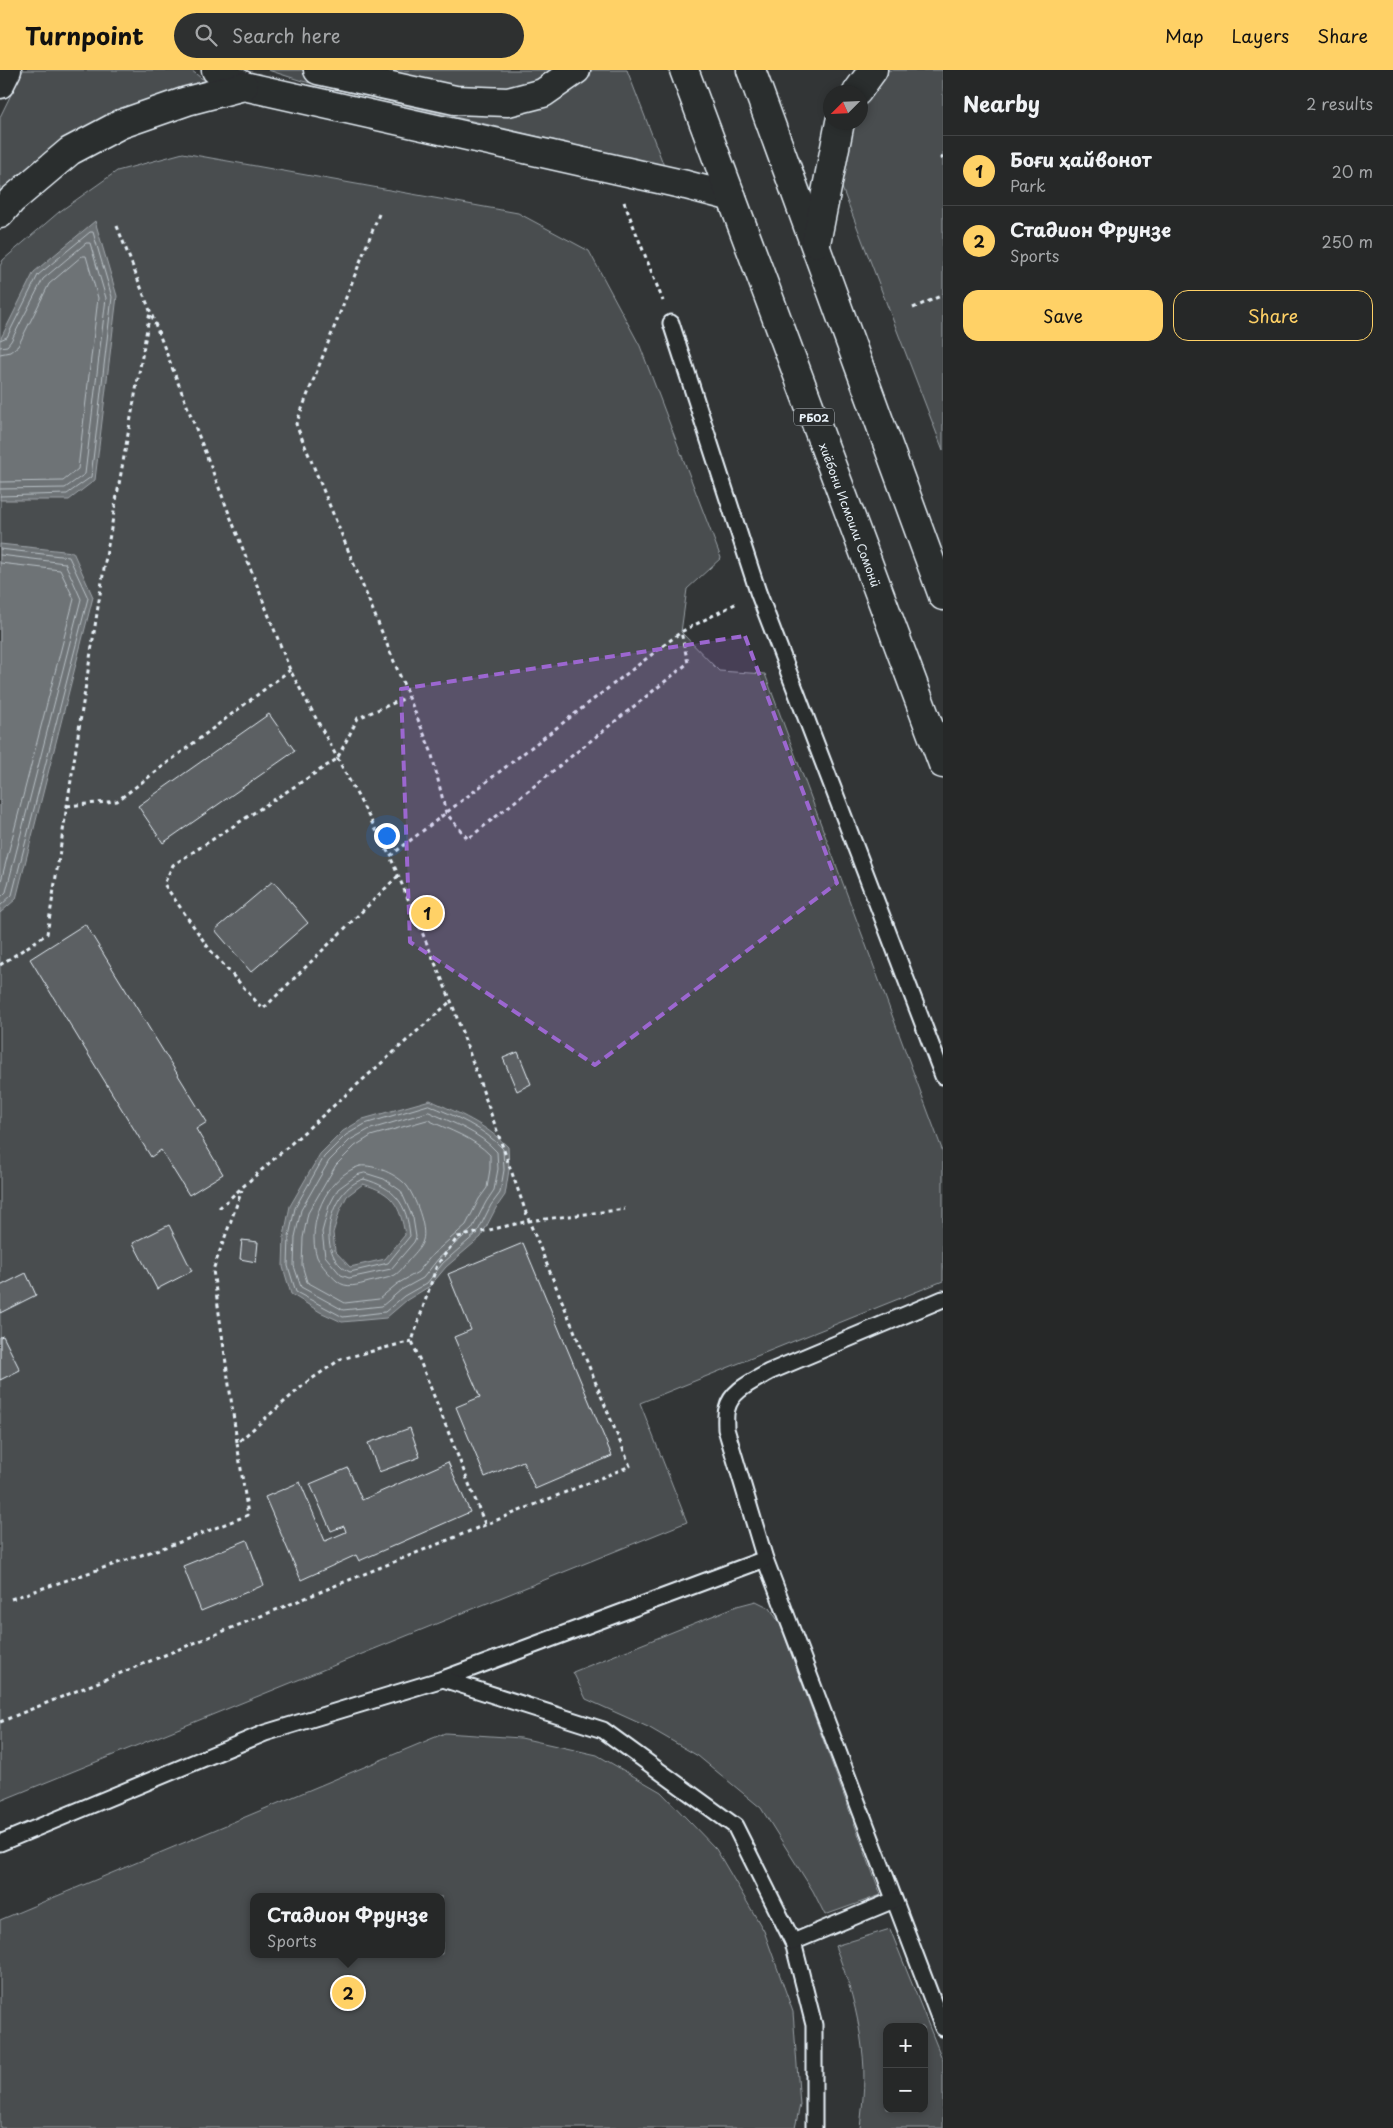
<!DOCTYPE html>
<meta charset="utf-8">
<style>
body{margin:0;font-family:"Playpen Sans",sans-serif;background:#2e3030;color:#f1f3f6}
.controls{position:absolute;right:15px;bottom:15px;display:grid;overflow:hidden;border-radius:10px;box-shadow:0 2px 8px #0003}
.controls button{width:45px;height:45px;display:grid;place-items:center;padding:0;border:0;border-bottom:1px solid #424445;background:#262828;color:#f1f3f6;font:25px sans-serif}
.compass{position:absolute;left:823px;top:15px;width:45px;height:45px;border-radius:50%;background:#262828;box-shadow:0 2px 8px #0003;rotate:246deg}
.you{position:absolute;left:386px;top:765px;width:18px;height:18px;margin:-12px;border:4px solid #fff;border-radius:50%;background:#1a73e8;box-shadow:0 0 0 8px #1a73e833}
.badge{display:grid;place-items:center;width:32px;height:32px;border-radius:50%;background:#ffd166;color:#111;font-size:16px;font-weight:700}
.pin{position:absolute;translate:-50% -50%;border:2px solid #fff;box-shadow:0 1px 5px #0006}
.popup{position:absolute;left:250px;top:1823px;width:195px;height:65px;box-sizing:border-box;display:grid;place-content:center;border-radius:10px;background:#262828;filter:drop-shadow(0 1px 4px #0005);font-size:16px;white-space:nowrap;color:#a4a6a8}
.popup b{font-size:19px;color:#f1f3f6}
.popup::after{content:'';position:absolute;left:50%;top:100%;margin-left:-10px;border:10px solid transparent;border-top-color:#262828}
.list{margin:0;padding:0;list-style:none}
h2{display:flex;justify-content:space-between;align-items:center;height:65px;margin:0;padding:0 20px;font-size:21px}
h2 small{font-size:16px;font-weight:400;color:#a4a6a8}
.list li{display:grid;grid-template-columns:32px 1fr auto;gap:15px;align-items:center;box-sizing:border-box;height:70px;padding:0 20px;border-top:1px solid #424445}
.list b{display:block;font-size:19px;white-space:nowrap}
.list p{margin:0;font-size:16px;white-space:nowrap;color:#a4a6a8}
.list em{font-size:16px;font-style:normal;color:#a4a6a8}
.actions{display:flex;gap:10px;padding:15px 20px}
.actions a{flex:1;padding:11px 0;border:1px solid #ffd166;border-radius:15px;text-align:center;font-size:18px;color:#ffd166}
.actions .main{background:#ffd166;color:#111}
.icon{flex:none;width:28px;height:28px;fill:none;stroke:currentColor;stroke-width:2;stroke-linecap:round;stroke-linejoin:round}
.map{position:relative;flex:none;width:943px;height:2058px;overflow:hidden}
header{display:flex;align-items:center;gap:30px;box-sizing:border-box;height:70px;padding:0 25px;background:#ffd166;color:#111}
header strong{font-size:24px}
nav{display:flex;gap:28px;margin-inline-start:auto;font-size:18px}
.search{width:350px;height:45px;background:#2e3030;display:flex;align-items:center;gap:12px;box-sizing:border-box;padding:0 18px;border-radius:28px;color:#a4a6a8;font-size:19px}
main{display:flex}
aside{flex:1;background:#262828}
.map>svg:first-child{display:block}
</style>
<header>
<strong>Turnpoint</strong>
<div class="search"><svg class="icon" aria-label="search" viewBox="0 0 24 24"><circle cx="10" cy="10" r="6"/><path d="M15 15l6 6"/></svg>Search here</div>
<nav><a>Map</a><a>Layers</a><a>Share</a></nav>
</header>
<main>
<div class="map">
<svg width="943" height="2058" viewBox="0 0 943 2058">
<rect width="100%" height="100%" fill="#323536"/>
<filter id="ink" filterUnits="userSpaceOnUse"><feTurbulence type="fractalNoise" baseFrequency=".02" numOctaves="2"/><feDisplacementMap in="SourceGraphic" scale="10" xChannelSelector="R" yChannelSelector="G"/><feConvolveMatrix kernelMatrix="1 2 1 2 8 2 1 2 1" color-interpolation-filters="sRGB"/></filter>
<g filter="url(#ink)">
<g fill="#494d4f" stroke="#989fa4" fill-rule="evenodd">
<polygon points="23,0 191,0 201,8 215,14 0,127 0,47"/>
<polygon points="268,0 627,0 664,96 302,11"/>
<polygon points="876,0 943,0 943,380 824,71 838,53 861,52 861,22"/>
<polygon points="183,83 518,143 589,181 640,276 721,488 687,519 681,562 719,601 765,604 943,1082 943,1211 640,1333 687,1452 0,1731 0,196 3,190 59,142 117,101"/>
<polygon points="756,1531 770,1538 780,1554 881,1825 825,1845 813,1821 761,1738 698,1686 648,1657 586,1629 573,1602 737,1536"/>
<path d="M445,1663L521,1668L597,1685L661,1722L716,1779L764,1861L793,1942L800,2035L795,2058H0V1850ZM254,1827H442V1884H254Z"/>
<path d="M890,1859L943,1991V2058H860C863,2031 866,2004 862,1977C858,1943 848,1908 835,1876ZM887,1957H924V2039H887Z"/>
</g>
<g fill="#6e7376" stroke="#9fa5aa" fill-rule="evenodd">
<polygon points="95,151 117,226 95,410 69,430 0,430 0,270 34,202"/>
<polygon points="0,474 73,482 93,527 16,829 0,843"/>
<path d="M430,1030C460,1044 484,1053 508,1077L509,1100L505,1125L496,1138L481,1167L446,1197L430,1216L407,1230L386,1248L342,1252L320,1242L291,1224L283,1197L284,1166L290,1136L320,1084L343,1061L363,1049ZM363,1114C393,1123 400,1135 405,1165L385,1189L350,1197L335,1181L333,1163L340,1140L347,1126Z"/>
</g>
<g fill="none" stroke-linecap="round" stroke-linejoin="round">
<g stroke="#b7bfc4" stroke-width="1">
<polyline points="0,270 7,267 38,205 90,162 93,162 112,227 91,407 67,424 0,426"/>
<polyline points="0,277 7,276 11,271 43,209 86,173 90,173 106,228 85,404 65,418 0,419"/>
<polyline points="0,284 10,282 18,276 49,214 82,186 86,186 98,228 78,399 63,411 0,412"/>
<polyline points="0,479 69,487 88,528 12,825 0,836"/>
<polyline points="0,485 65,493 81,529 6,822 0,828"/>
<polyline points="0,493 60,500 74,529 0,815"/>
<path d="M429,1035C455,1046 484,1058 503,1079L504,1100L500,1123L491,1135L477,1163L443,1193L427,1213L404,1226L385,1242L343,1247L296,1222L288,1196L289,1166L295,1138L324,1087L346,1065L365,1054Z"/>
<path d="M429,1042C453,1053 479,1062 497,1082L498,1099L494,1120L486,1132L472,1159L438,1189L423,1208L401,1220L382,1236L343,1240L301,1217L294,1196L295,1167L301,1140L329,1091L350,1070L368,1060Z"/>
<path d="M428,1050C449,1060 474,1068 490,1085V1099L487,1118L479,1129L466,1155L433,1184L418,1202L397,1214L379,1229L345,1233L307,1212L302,1195L303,1168L308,1143L336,1095L355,1076L371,1066Z"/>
<path d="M360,1096C374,1094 398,1105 407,1116C415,1127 427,1157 423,1170C421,1178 413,1185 408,1191C404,1196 400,1202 395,1205C387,1209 377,1210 369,1212C358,1215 346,1219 337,1211C330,1205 321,1195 317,1187C306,1155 326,1106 360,1096Z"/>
<polygon points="365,1103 384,1109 401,1121 413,1148 416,1167 414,1172 391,1199 349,1208 341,1205 325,1186 322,1162 329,1136 338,1119 357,1105"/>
<path d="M364,1109C395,1118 407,1133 410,1166L388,1193L350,1202C313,1185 329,1118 364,1109Z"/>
</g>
</g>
<g fill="#5c6063" stroke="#e8f1f8">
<polygon points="269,644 295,681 163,773 138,736"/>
<polygon points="273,811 308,853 251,902 215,860"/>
<polygon points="85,854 207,1052 196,1059 223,1104 189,1125 161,1080 151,1087 30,889"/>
<polygon points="518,982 531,1014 517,1021 503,988"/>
<polygon points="169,1155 192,1201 157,1219 133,1173"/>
<polygon points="242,1170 258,1172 256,1192 240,1189"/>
<polygon points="523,1173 612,1386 535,1419 523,1391 485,1407 456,1337 480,1327 454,1267 471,1260 448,1204"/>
<polygon points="26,1203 36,1225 0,1243 0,1216"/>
<polygon points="3,1266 20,1300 0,1310 0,1267"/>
<polygon points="410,1358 420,1387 379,1402 368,1373"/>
<polygon points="448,1392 470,1442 359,1491 356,1485 301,1510 265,1427 300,1412 325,1471 346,1462 344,1456 331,1461 310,1414 348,1398 362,1430"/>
<polygon points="247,1470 264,1515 201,1541 183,1496"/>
</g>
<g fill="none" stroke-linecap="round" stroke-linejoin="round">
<defs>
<g id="service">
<polyline points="671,253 758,522 943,1006"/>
<path d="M943,1229L769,1302C754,1311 731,1320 727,1339C725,1345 726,1353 726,1359L765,1489L943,1958"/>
<polyline points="443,1609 765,1489"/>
<polyline points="0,1773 265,1663 443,1609 603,1660 735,1756 793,1872 814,1955 814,2058"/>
<polyline points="793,1872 894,1830"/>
</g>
<polyline id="tertiary" points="0,14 7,0"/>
<g id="trunk">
<polyline points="216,0 244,16 686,115 732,127"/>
<polyline points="318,0 455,30 508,32 543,23 576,0"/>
<path id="s1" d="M684,0L943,694"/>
<polyline points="751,0 943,526"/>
<polyline points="857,22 873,0"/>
<polyline points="0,144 12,130 70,81 121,54 187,31 244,16"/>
<polyline points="816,173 840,52"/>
</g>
</defs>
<use href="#service" stroke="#e8f1f8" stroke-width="19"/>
<use href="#tertiary" stroke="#e8f1f8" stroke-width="31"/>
<use href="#trunk" stroke="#e8f1f8" stroke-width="31"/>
<g stroke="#e8f1f8" stroke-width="3" stroke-dasharray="4 4" stroke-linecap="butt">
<polyline points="943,87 941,88 943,91"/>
<polyline points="624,132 663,231"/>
<polyline points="379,144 296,354 431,681 446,743 468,769 688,593 681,562"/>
<polyline points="117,156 290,600 390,786"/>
<polyline points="913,238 943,225"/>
<polyline points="67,736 117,731 290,600"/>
<polyline points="398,806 263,939 210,880 164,814 173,795 337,689 358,648 408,627"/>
<polyline points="0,895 47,864 105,492 150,242"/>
<polyline points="219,1138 451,931"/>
<polyline points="237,1372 213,1200 242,1120"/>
<polyline points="485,1454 412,1271 437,1195 458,1167 529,1151 625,1139"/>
<polyline points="11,1529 180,1472 248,1445 237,1373 307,1312 341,1289 412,1271"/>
<polyline points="0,1652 630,1396 529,1151 451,931 390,786 681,562 737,533"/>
</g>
<use href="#service" stroke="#2a2d2e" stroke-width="15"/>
<use href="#tertiary" stroke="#2a2d2e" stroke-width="28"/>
<use href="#trunk" stroke="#2a2d2e" stroke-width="28"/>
</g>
</g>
<path fill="#9c67d0" fill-opacity="0.2" stroke="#9c67d0" stroke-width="4" stroke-dasharray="10 6" stroke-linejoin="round" d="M745,566L837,813L595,995L410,872L401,619Z"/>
<g text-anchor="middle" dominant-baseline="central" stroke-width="5" stroke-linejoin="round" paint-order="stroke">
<rect fill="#2a2d2e" stroke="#afb6bb" stroke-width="1" x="794" y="338.5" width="40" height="17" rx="4"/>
<g font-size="11" font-weight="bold" fill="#e8f1f8">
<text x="814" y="347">РБ02</text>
</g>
<g font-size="12" fill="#e8f1f8" stroke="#2a2d2e">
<text stroke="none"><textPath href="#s1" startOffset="475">хиёбони Исмоили Сомонӣ</textPath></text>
</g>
</g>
</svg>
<div class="controls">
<button>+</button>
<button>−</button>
</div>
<svg class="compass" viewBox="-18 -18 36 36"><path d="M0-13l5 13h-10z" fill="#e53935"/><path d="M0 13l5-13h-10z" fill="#a4a6a8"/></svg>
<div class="you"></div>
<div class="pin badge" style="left:427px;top:843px">1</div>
<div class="pin badge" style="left:348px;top:1923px">2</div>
<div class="popup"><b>Стадион Фрунзе</b>Sports</div>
</div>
<aside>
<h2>Nearby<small>2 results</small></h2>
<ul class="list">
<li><span class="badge">1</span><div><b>Боғи ҳайвонот</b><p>Park</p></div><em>20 m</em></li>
<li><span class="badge">2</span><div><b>Стадион Фрунзе</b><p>Sports</p></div><em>250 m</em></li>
</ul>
<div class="actions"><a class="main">Save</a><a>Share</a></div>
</aside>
</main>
